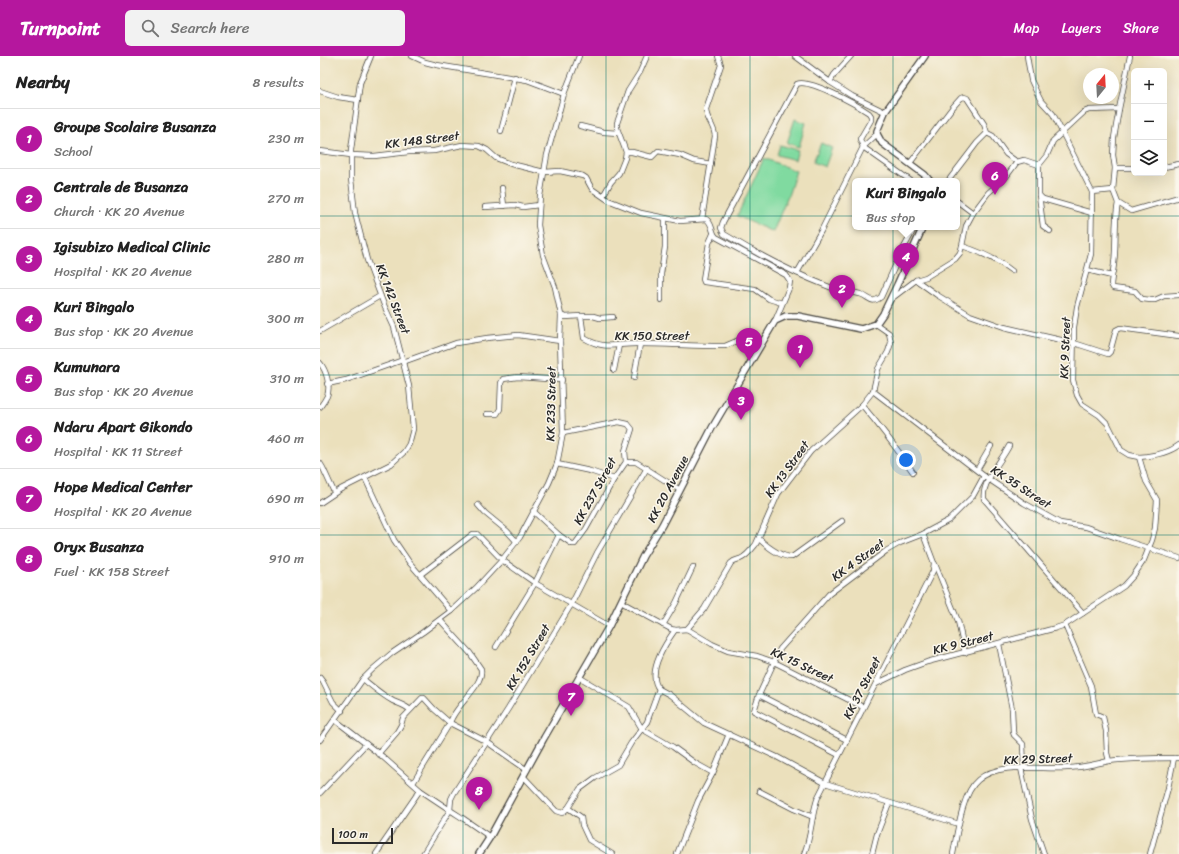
<!DOCTYPE html>
<meta charset="utf-8">
<style>
body{margin:0;font-family:Sriracha,sans-serif;background:#f2f2f2;color:#222}
.controls{position:absolute;right:12px;top:12px;display:grid;overflow:hidden;border-radius:6px;box-shadow:0 4px 16px #0002}
.controls button{width:36px;height:36px;display:grid;place-items:center;padding:0;border:0;border-bottom:1px solid #e0e0e0;background:#fff;color:#222;font:20px sans-serif}
.compass{position:absolute;left:763px;top:12px;width:36px;height:36px;border-radius:50%;background:#fff;box-shadow:0 4px 16px #0002;rotate:18deg}
.scale{position:absolute;left:12px;bottom:10px;width:61px;box-sizing:border-box;padding-left:4px;border:2px solid #2b2b2b;border-top:0;font-size:11px;line-height:14px;white-space:nowrap;color:#2b2b2b;-webkit-text-stroke:3px #fbf7ec;paint-order:stroke}
.you{position:absolute;left:586px;top:404px;width:14px;height:14px;margin:-10px;border:3px solid #fff;border-radius:50%;background:#1a73e8;box-shadow:0 0 0 6px #1a73e833}
.badge{display:grid;place-items:center;width:26px;height:26px;border-radius:50%;background:#b5179e;color:#fff;font-size:13px;font-weight:700}
.pin{position:absolute;translate:-50% -33px;filter:drop-shadow(0 1px 2px #0008)}
.pin::after{content:'';position:absolute;top:21px;width:14px;height:12px;background:inherit;clip-path:polygon(0 0,100% 0,50% 100%)}
.popup{position:absolute;left:532px;top:122px;width:108px;height:52px;box-sizing:border-box;display:grid;place-content:center;border-radius:6px;background:#fff;filter:drop-shadow(0 1px 3px #0005);font-size:13px;white-space:nowrap;color:#767676}
.popup b{font-size:15px;color:#222}
.popup::after{content:'';position:absolute;left:50%;top:100%;margin-left:-8px;border:8px solid transparent;border-top-color:#fff}
.list{margin:0;padding:0;list-style:none}
h2{display:flex;justify-content:space-between;align-items:center;height:52px;margin:0;padding:0 16px;font-size:17px}
h2 small{font-size:13px;font-weight:400;color:#767676}
.list li{display:grid;grid-template-columns:26px 1fr auto;gap:12px;align-items:center;box-sizing:border-box;height:60px;padding:0 16px;border-top:1px solid #e0e0e0}
.list b{display:block;font-size:15px;white-space:nowrap}
.list p{margin:0;font-size:13px;white-space:nowrap;color:#767676}
.list em{font-size:13px;font-style:normal;color:#767676}
.icon{flex:none;width:22px;height:22px;fill:none;stroke:currentColor;stroke-width:2;stroke-linecap:round;stroke-linejoin:round}
.map{position:relative;flex:none;width:859px;height:798px;overflow:hidden}
header{display:flex;align-items:center;gap:24px;box-sizing:border-box;height:56px;padding:0 20px;background:#b5179e;color:#fff}
header strong{font-size:19px}
nav{display:flex;gap:22px;margin-inline-start:auto;font-size:14px}
.search{width:280px;height:36px;background:#f2f2f2;display:flex;align-items:center;gap:10px;box-sizing:border-box;padding:0 14px;border-radius:6px;color:#767676;font-size:15px}
main{display:flex}
aside{flex:1;background:#fff}
.map>svg:first-child{display:block}
</style>
<header>
<strong>Turnpoint</strong>
<div class="search"><svg class="icon" aria-label="search" viewBox="0 0 24 24"><circle cx="10" cy="10" r="6"/><path d="M15 15l6 6"/></svg>Search here</div>
<nav><a>Map</a><a>Layers</a><a>Share</a></nav>
</header>
<main>
<aside>
<h2>Nearby<small>8 results</small></h2>
<ul class="list">
<li><span class="badge">1</span><div><b>Groupe Scolaire Busanza</b><p>School</p></div><em>230 m</em></li>
<li><span class="badge">2</span><div><b>Centrale de Busanza</b><p>Church · KK 20 Avenue</p></div><em>270 m</em></li>
<li><span class="badge">3</span><div><b>Igisubizo Medical Clinic</b><p>Hospital · KK 20 Avenue</p></div><em>280 m</em></li>
<li><span class="badge">4</span><div><b>Kuri Bingalo</b><p>Bus stop · KK 20 Avenue</p></div><em>300 m</em></li>
<li><span class="badge">5</span><div><b>Kumunara</b><p>Bus stop · KK 20 Avenue</p></div><em>310 m</em></li>
<li><span class="badge">6</span><div><b>Ndaru Apart Gikondo</b><p>Hospital · KK 11 Street</p></div><em>460 m</em></li>
<li><span class="badge">7</span><div><b>Hope Medical Center</b><p>Hospital · KK 20 Avenue</p></div><em>690 m</em></li>
<li><span class="badge">8</span><div><b>Oryx Busanza</b><p>Fuel · KK 158 Street</p></div><em>910 m</em></li>
</ul>
</aside>
<div class="map">
<svg width="859" height="798" viewBox="0 0 859 798">
<rect width="100%" height="100%" fill="#fbf7ec"/>
<filter id="ink" filterUnits="userSpaceOnUse"><feTurbulence type="fractalNoise" baseFrequency=".025" numOctaves="2"/><feDisplacementMap in="SourceGraphic" scale="8" xChannelSelector="R" yChannelSelector="G"/><feConvolveMatrix kernelMatrix="1 2 1 2 8 2 1 2 1" color-interpolation-filters="sRGB"/></filter>
<filter id="wash" filterUnits="userSpaceOnUse"><feTurbulence type="fractalNoise" baseFrequency=".012" numOctaves="4" result="noise"/><feDisplacementMap in="SourceGraphic" scale="16" xChannelSelector="R" yChannelSelector="G"/><feGaussianBlur stdDeviation="0.9" result="paint"/><feColorMatrix in="noise" values="0 0 0 0 0 0 0 0 0 0 0 0 0 0 0 0 0 1.4 0 .05"/><feComposite in="paint" operator="in"/></filter>
<g filter="url(#wash)">
<rect width="100%" height="100%" fill="#ebe0bc"/>
<g fill="#80daa0" stroke="#568266">
<polygon points="475,63 486,67 479,91 467,87"/>
<polygon points="501,87 512,92 505,111 493,106"/>
<polygon points="460,89 478,94 475,104 457,99"/>
<polygon points="444,102 476,115 469,137 453,176 417,160"/>
</g>
</g>
<g filter="url(#ink)">
<g fill="none" stroke-linecap="round" stroke-linejoin="round">
<defs>
<g id="minor">
<polyline points="92,0 105,6 117,9 207,24 244,38"/>
<polyline points="475,0 510,26 532,40 565,56"/>
<polyline points="510,26 514,19 531,0"/>
<polyline points="0,35 18,41 38,44"/>
<polyline points="260,70 284,76 298,77"/>
<polyline points="181,75 195,21"/>
<path d="M0,95L31,99L54,100L89,96L114,95L142,89L159,90L167,94L176,102L191,108L224,116L240,115L263,120L266,122L272,133L288,144L321,157L360,165L386,163C393,167 391,176 396,181L466,219L470,225L469,232L455,265"/>
<polyline points="306,96 312,96 332,101 338,95 360,99 374,105 391,108"/>
<polyline points="590,107 632,52 641,42 644,41 647,42 664,68 667,77 673,80 686,98 697,106"/>
<polyline points="719,109 719,139 723,143 772,157"/>
<polyline points="844,111 859,108"/>
<polyline points="795,112 814,112"/>
<path d="M591,125L543,91L540,83L551,64V60L549,57C537,49 489,22 477,28L403,166L401,172L404,178C437,198 471,216 507,230C518,235 529,235 540,238C550,241 551,249 561,241L580,199L595,171"/>
<polyline points="628,125 657,87 667,77"/>
<polyline points="182,132 184,150"/>
<polyline points="793,134 798,147 811,155 859,141"/>
<polyline points="772,136 793,134 795,112 793,99 794,82 799,53 810,0"/>
<polyline points="719,139 723,170 730,175"/>
<polyline points="283,140 291,126 299,117 305,102 306,96 297,72 297,67 308,35 320,16 327,0"/>
<polyline points="637,145 653,157"/>
<polyline points="165,151 195,149 203,151 219,149"/>
<path d="M382,163L395,80C394,68 386,64 386,53L401,9L398,0"/>
<polyline points="393,178 389,187 383,223 384,226 435,233 449,243 462,247"/>
<path d="M642,190C661,196 677,203 692,215"/>
<path d="M767,214L792,220C798,196 793,171 798,147"/>
<polyline points="477,217 501,175 543,91 557,78"/>
<polyline points="792,220 791,228 793,232 815,235 822,243 831,244 835,244 844,240 859,239"/>
<polyline points="596,224 617,239 650,259 684,271 754,287 788,298 790,296 796,274 800,272 859,280"/>
<polyline points="571,243 596,224 606,221 635,203 640,197 642,190 646,170 653,157 668,137 686,121 697,106 704,104 719,109 727,99 733,85 764,56 769,54 799,53"/>
<polyline points="341,244 341,218 345,191 345,163"/>
<path d="M241,259L245,261L261,260L264,282C286,295 297,287 319,288C346,288 373,290 400,290H405L419,284L441,288"/>
<polyline points="261,260 273,260 280,262 293,261"/>
<polyline points="0,275 60,240"/>
<polyline points="83,306 136,287 167,282 198,279 240,285"/>
<path d="M0,307C6,314 11,330 7,340C5,344 3,347 0,351"/>
<polyline points="294,314 299,289"/>
<polyline points="314,322 320,288"/>
<polyline points="7,328 26,324 83,304"/>
<polyline points="553,335 664,420 704,447 740,467 766,471 800,483 859,502"/>
<path d="M542,349C560,370 577,393 593,416"/>
<polyline points="167,358 177,358 180,353 181,327 183,323 198,321 242,324"/>
<path d="M689,390C682,404 661,427 664,443L763,557"/>
<path d="M819,401C832,400 849,397 859,389"/>
<polyline points="306,406 316,406 360,434"/>
<polyline points="0,407 3,412 14,436"/>
<polyline points="237,408 270,415 294,423"/>
<polyline points="657,414 671,390"/>
<polyline points="45,422 74,484 89,506 131,555"/>
<polyline points="0,447 21,433 71,408 84,396 89,388 93,373 89,330 74,271 64,249 47,204 35,157 31,123 31,94 40,27 51,0"/>
<polyline points="158,449 165,457 187,475 197,486"/>
<polyline points="239,479 252,488 255,488 266,473 294,423 306,406 305,395 312,373 308,368 299,366 243,377"/>
<path d="M439,483C448,491 460,501 472,501L522,465"/>
<polyline points="615,508 638,565 645,597"/>
<polyline points="101,518 153,478 157,478 182,504 215,527 289,570"/>
<polyline points="301,546 351,573 355,574 367,573 392,588 408,595 437,600 454,606 543,651"/>
<polyline points="343,569 356,547 373,511"/>
<polyline points="745,569 771,630 776,658 783,661 786,675 787,697 789,705"/>
<path d="M367,573L384,553L411,507C414,504 416,504 420,503C427,500 432,493 436,488L458,438L491,395L542,349L553,335L558,313L568,296L571,287L569,277L556,268"/>
<polyline points="679,588 692,653 693,676 694,679 703,688 704,712"/>
<polyline points="176,591 215,527 239,479 213,455"/>
<polyline points="259,621 309,651 322,673 353,691 375,707 393,717"/>
<polyline points="0,622 3,626 13,646 22,655"/>
<path d="M43,623C53,631 62,639 73,645C79,648 85,649 90,654"/>
<polyline points="556,628 585,614 607,606 736,572 745,569 804,530 814,519 824,504 832,484 835,472 837,444 826,425 819,401 809,399 801,394 788,368 779,359 762,348 757,339 753,324 754,271 757,251 771,198 772,136 733,58 721,45 716,35 711,24 707,0"/>
<polyline points="339,633 350,639 384,667 457,701 505,727 639,768"/>
<polyline points="439,639 527,684"/>
<polyline points="15,664 63,701 100,734 130,754 141,761 170,781"/>
<polyline points="0,684 43,623 53,613 72,597 103,576 131,555 156,532 182,504 200,481 229,427 237,408 243,377 240,285 241,259 235,231 223,199 218,169 220,140 227,99 244,38 259,0"/>
<path d="M58,698L77,676L81,669L83,662L102,642H104L114,653L130,667C134,650 164,630 161,613L150,597L120,564"/>
<polyline points="519,699 434,655 439,639 460,593 509,538 566,495 580,487 603,478 629,464 653,440 664,420"/>
<polyline points="701,712 712,763 724,798"/>
<polyline points="204,721 236,755 242,757 248,752 261,761 262,769 269,784 292,798"/>
<polyline points="93,727 130,667 167,686 207,714"/>
<polyline points="439,735 474,753 493,761"/>
<polyline points="0,737 46,688"/>
<path d="M248,752L260,733L275,722L298,709L311,687L327,666L339,633C326,617 345,588 355,574"/>
<polyline points="56,798 100,734"/>
<polyline points="103,798 130,754 131,743 134,737 188,653 251,549 277,497 327,412"/>
<polyline points="357,798 378,745 393,717 409,678"/>
<path d="M484,798C492,779 491,759 498,741L613,515L614,507L603,478"/>
<polyline points="552,798 557,778 569,747"/>
<path d="M633,798C637,778 642,737 658,724C679,705 721,714 747,712C761,712 775,708 789,705C812,702 836,702 859,702"/>
<polyline points="830,798 848,732 854,702"/>
</g>
<g id="major">
<polyline points="605,0 565,56 557,75 557,78 562,87 605,119 610,125"/>
<polyline points="159,798 170,781 224,682 289,570 323,500 342,469 392,372 455,265 466,260 478,260 541,273 556,268 563,258 577,229 603,171"/>
</g>
</defs>
<use href="#minor" stroke="#484641" stroke-width="6"/>
<use href="#major" stroke="#484641" stroke-width="8"/>
<use href="#minor" stroke="#fff" stroke-width="4.5"/>
<use href="#major" stroke="#fff" stroke-width="5.5"/>
</g>
</g>
<path fill="none" stroke="#0f766e" stroke-width="1" stroke-opacity="0.55" d="M143,0V798M286,0V798M430,0V798M573,0V798M716,0V798M0,160H859M0,319H859M0,479H859M0,638H859"/>
<g text-anchor="middle" dominant-baseline="central" stroke-width="3" stroke-linejoin="round" paint-order="stroke">
<g font-size="12" fill="#2b2b2b" stroke="#fbf7ec">
<text transform="translate(102 84) rotate(-7)">KK 148 Street</text>
<text transform="translate(73 243) rotate(69)">KK 142 Street</text>
<text x="332" y="280">KK 150 Street</text>
<text transform="translate(745 292) rotate(-88)">KK 9 Street</text>
<text transform="translate(231 348) rotate(-89)">KK 233 Street</text>
<text transform="translate(467 413) rotate(-54)">KK 13 Street</text>
<text transform="translate(701 431) rotate(33)">KK 35 Street</text>
<text transform="translate(348 433) rotate(-62)">KK 20 Avenue</text>
<text transform="translate(275 435) rotate(-61)">KK 237 Street</text>
<text transform="translate(538 504) rotate(-36)">KK 4 Street</text>
<text transform="translate(643 587) rotate(-14)">KK 9 Street</text>
<text transform="translate(208 601) rotate(-59)">KK 152 Street</text>
<text transform="translate(482 609) rotate(25)">KK 15 Street</text>
<text transform="translate(542 632) rotate(-63)">KK 37 Street</text>
<text transform="translate(718 703) rotate(-2)">KK 29 Street</text>
</g>
</g>
</svg>
<div class="controls">
<button>+</button>
<button>−</button>
<button><svg class="icon" aria-label="layers" viewBox="0 0 24 24"><path d="M12 4l9 5-9 5-9-5zM3 14l9 5 9-5"/></svg></button>
</div>
<svg class="compass" viewBox="-18 -18 36 36"><path d="M0-13l5 13h-10z" fill="#e53935"/><path d="M0 13l5-13h-10z" fill="#767676"/></svg>
<div class="scale">100 m</div>
<div class="you"></div>
<div class="pin badge" style="left:480px;top:312px">1</div>
<div class="pin badge" style="left:522px;top:252px">2</div>
<div class="pin badge" style="left:421px;top:364px">3</div>
<div class="pin badge" style="left:586px;top:220px">4</div>
<div class="popup"><b>Kuri Bingalo</b>Bus stop</div>
<div class="pin badge" style="left:429px;top:305px">5</div>
<div class="pin badge" style="left:675px;top:139px">6</div>
<div class="pin badge" style="left:251px;top:660px">7</div>
<div class="pin badge" style="left:159px;top:754px">8</div>
</div>
</main>
